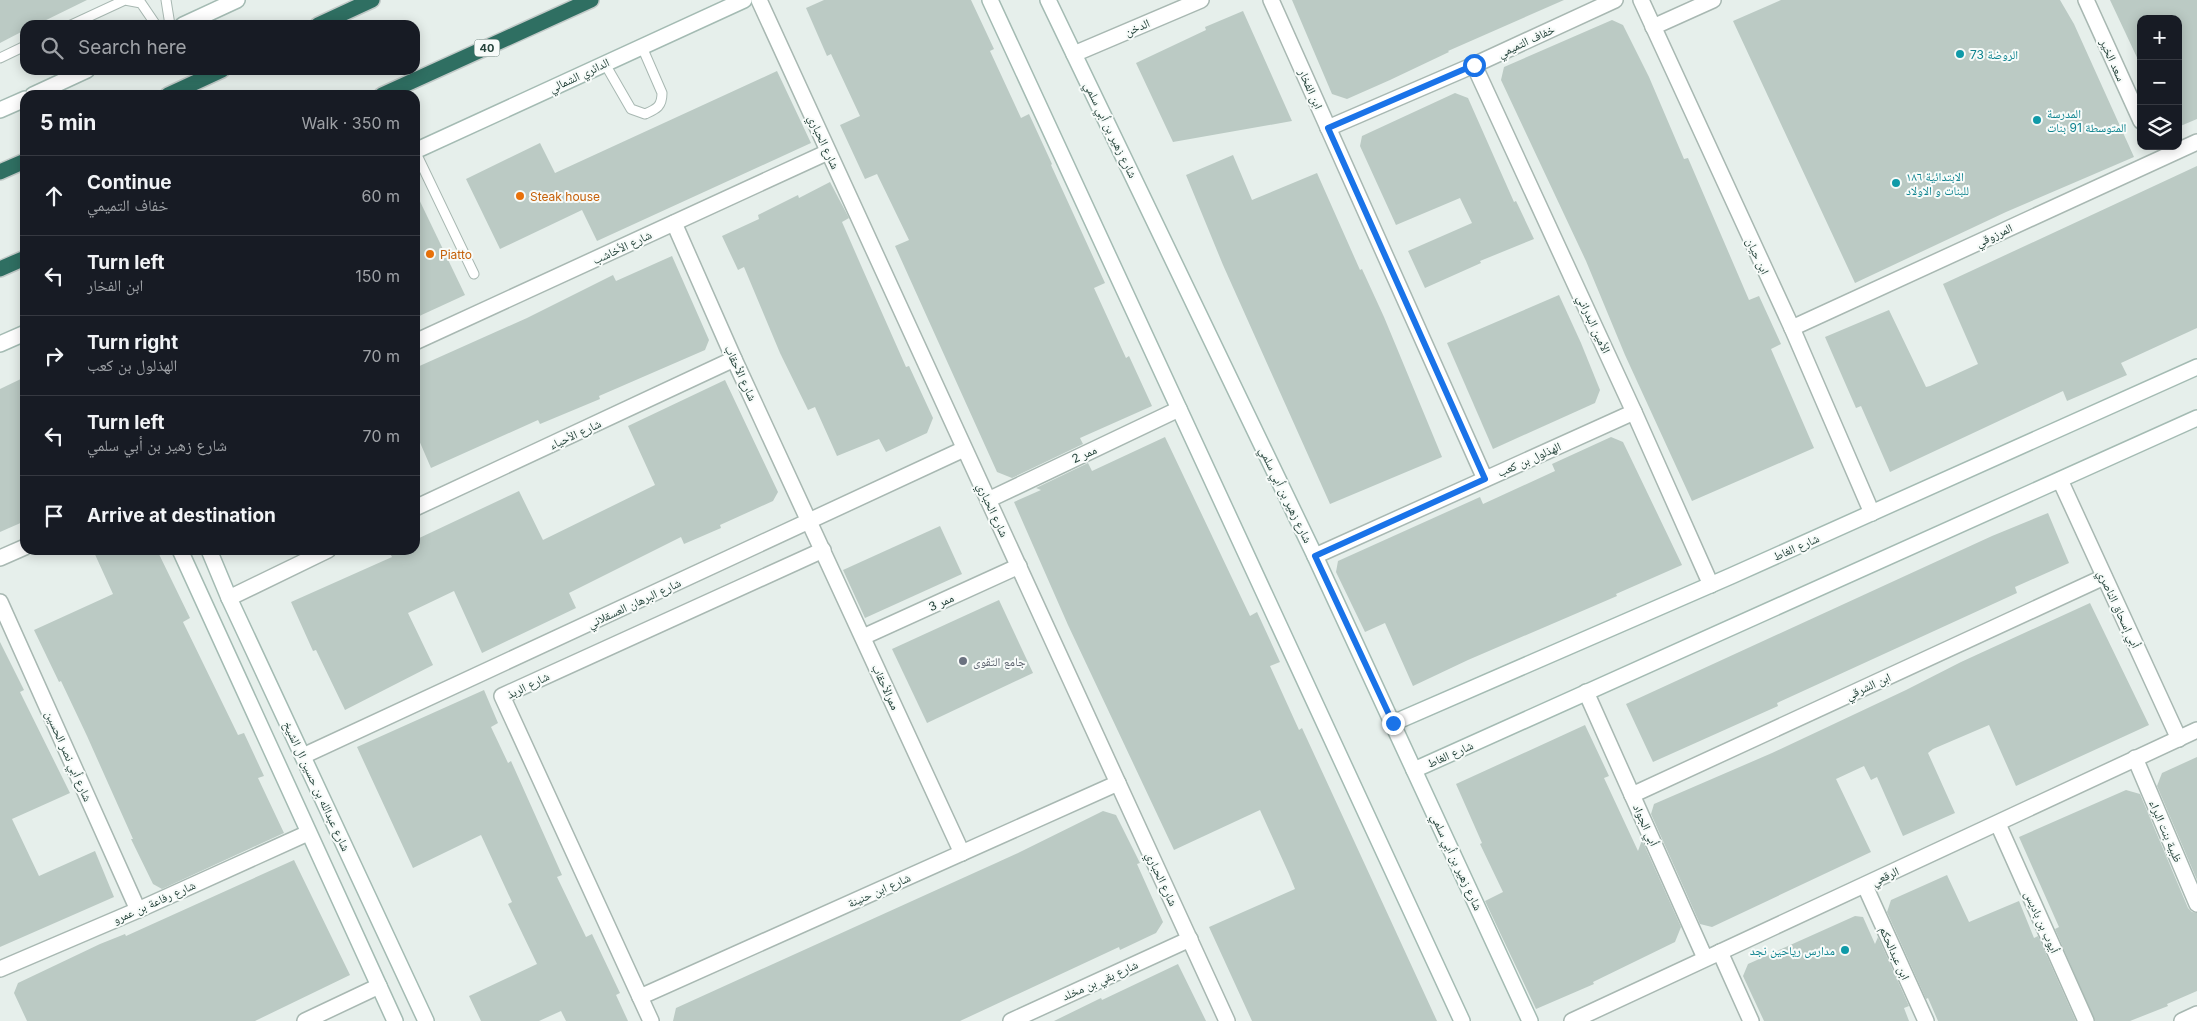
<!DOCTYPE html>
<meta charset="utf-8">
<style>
body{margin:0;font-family:Inter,"Noto Naskh Arabic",sans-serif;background:#20242c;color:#f1f3f6}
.controls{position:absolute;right:15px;top:15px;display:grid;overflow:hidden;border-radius:10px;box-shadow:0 2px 12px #0003}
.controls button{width:45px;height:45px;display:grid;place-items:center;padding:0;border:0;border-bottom:1px solid #363941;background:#171b24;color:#f1f3f6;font:25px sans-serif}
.stop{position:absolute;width:15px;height:15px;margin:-11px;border:4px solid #1a73e8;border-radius:50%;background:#fff}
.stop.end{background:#1a73e8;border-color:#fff;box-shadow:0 1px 5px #0008}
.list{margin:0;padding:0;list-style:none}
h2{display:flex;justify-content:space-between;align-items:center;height:65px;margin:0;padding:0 20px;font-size:21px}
h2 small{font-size:16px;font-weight:400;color:#9ea1a6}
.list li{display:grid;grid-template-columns:32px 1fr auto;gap:15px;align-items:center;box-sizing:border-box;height:80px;padding:0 20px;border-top:1px solid #363941}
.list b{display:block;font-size:19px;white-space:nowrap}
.list p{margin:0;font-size:16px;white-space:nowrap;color:#9ea1a6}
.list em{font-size:16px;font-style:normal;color:#9ea1a6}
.icon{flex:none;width:28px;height:28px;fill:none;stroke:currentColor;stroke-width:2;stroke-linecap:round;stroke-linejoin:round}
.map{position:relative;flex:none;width:2197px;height:1021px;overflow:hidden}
.search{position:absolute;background:#171b24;box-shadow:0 2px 12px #0003;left:20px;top:20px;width:400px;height:55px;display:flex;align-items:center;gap:12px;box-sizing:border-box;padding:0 18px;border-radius:15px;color:#9ea1a6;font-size:19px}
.panel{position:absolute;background:#171b24;box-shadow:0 2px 12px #0003;left:20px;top:90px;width:400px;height:465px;border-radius:15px}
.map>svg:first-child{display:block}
</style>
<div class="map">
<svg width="2197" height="1021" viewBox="0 0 2197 1021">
<rect width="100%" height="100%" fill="#e6efeb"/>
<g fill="#bbcac4">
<polygon points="0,0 87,0 36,25 25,25 25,30 0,43"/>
<polygon points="824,0 971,0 994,49 990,51 1021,118 1029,114 1052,164 1051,165 1105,283 1094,288 1126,358 1129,356 1152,406 1080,438 1083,444 1012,478 997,472 895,246 909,240 877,174 865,179 840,125 860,116 831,54 827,56 806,8"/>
<polygon points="1292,0 1564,0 1448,51 1449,52 1390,80 1347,99 1332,94"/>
<polygon points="1781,0 2060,0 2074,24 2134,157 2006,212 1855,283 1733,21"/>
<polygon points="2110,0 2197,0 2197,119 2178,127 2178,19 2141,19 2141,66"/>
<polygon points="1243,11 1292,121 1173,142 1136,63 1206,30 1205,27"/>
<polygon points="1612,20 1623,25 1649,77 1684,159 1688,158 1749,300 1759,296 1781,344 1771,349 1814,448 1692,501 1625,355 1586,261 1501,80 1504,67"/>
<polygon points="777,71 811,143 597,241 582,210 500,249 466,179 540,143 555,173"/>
<polygon points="1455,93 1468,98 1514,202 1516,201 1534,239 1480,261 1481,263 1425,288 1408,251 1472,223 1460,198 1396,225 1360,146 1362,136"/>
<polygon points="1233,155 1252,200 1317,173 1360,270 1362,269 1384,317 1442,457 1330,504 1223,265 1186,175"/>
<polygon points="2197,166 2197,328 2121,363 2127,375 2067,401 2063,391 1890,472 1861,406 1856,408 1825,337 1889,310 1926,387 1930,386 1978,364 1943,284"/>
<polygon points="830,182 849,218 842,222 863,270 906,367 909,366 933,418 927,433 886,452 879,439 837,456 815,407 808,410 780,353 744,267 738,270 722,236 759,219 758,215 798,195 799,198"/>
<polygon points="415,191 465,295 415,318"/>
<polygon points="672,256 709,340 705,350 599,396 600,399 540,424 538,420 431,468 415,431 415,368 527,318 613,275 616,281"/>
<polygon points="1559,295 1581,343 1600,390 1595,403 1493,449 1447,343"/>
<polygon points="25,377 25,521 0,532 0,389"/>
<polygon points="725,380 778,492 773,501 720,525 721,528 684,544 681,537 569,593 576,608 482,653 454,591 408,613 433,665 345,710 316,650 313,651 291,602 392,557 388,550 415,550 415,540 519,491 543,540 655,485 628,426"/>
<polygon points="1165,437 1250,616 1257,612 1280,662 1270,666 1299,730 1302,728 1437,1021 1252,1021 1209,927 1295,889 1289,874 1260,810 1174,850 1068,625 1014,502 1041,490 1036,488 1088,463 1092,471"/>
<polygon points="1611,437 1623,442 1682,565 1616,594 1617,596 1468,660 1413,686 1385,623 1365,632 1336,572 1338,561 1480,497 1483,504 1555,471 1552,464"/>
<polygon points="2048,513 2069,563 2015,587 2017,593 1777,703 1778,706 1653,762 1626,704 1992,536"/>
<polygon points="940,526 962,574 865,618 843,570"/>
<polygon points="93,550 157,550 190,618 183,622 238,735 244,733 264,776 258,778 284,833 162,889 153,884 131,839 133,839 87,736 61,681 59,682 34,630 113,594"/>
<polygon points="999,600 1033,673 927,723 892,649"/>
<polygon points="2090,603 2149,725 2016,786 1989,725 1933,749 1928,753 1955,813 1903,836 1877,777 1871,780 1864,766 1836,779 1871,852 1712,927 1700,924 1651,814 1654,804 1772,753 1906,690 1961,662"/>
<polygon points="0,642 24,690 20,692 70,793 12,819 39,876 95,851 114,897 0,947"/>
<polygon points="484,690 498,723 491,727 508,763 511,761 562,875 557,877 586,937 592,934 620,993 616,995 628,1021 566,1021 561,1011 539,1021 481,1021 469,996 537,964 508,904 512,902 481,835 413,868 357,747"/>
<polygon points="1585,725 1609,776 1604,778 1638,851 1642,840 1681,927 1675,942 1593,982 1594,984 1536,1009 1485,901 1503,892 1480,844 1482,843 1456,784"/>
<polygon points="2197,757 2197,880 2157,786 2162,773"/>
<polygon points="2126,790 2140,794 2188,908 2192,912 2197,913 2197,991 2167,1004 2168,1006 2130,1021 2095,1021 2055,929 2059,927 2019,837"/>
<polygon points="1103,811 1116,815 1140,863 1137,864 1163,922 1156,933 1120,950 1119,947 960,1021 673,1021 676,1008 1018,853"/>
<polygon points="294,860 350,975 255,1021 27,1021 14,993 18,983 100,944 125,934 126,936"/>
<polygon points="1947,875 1969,922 2019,901 2034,938 2038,936 2076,1021 1938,1021 1928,998 1926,999 1887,912 1891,900"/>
<polygon points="1855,916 1863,917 1875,944 1878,937 1909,1006 1904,1008 1909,1021 1764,1021 1743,976 1748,964"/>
<polygon points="1178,964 1206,1021 1054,1021 1101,998 1102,1000"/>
</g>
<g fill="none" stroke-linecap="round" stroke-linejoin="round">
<defs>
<g id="lane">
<polyline points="166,0 170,25"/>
<polyline points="71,25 125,0 141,3 156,25"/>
<polyline points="0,58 25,46"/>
<path d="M605,64L631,109L645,114C656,109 662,107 662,93L642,47"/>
<polyline points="415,151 474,274"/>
</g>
<g id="street">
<polyline points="759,0 1227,1021"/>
<polyline points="1271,0 1485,479"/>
<polyline points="1641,0 1792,328 1872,513"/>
<polyline points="2086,0 2141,121"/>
<polyline points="1653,27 1713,0"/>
<polyline points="1074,54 1201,0"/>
<polyline points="1474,65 1634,412 1711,585"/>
<polyline points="1328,128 1474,65 1615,0"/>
<polyline points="674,223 734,359 962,853"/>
<polyline points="1792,328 2197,142"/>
<polyline points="415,342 828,152"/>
<polyline points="2060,480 2179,739"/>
<polyline points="988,500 1179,409"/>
<polyline points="415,508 734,359"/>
<polyline points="1315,556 1634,412"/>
<polyline points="0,558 25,547"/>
<polyline points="229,598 328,550"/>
<polyline points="0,602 138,910"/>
<polyline points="863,637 1019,566"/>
<polyline points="1586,692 1705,958"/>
<polyline points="303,756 964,449"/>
<polyline points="2135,758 2197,904"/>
<polyline points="1632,795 2104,577"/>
<polyline points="1998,824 2086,1021"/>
<polyline points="1865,886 1926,1021"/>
<polyline points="1720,952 1751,1021"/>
<polyline points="0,969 138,910 308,833"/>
<polyline points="640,997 1118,783"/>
<polyline points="305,1021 379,986"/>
<polyline points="651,1021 502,696 823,550"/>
<polyline points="1011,1021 1190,939"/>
<polyline points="1572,1021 2197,730"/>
<polyline points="2182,1021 2197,1014"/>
</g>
<g id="secondary">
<polyline points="990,0 1462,1021"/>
<polyline points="1048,0 1315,556 1530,1021"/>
<polyline points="183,25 237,0"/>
<polyline points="33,95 87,70"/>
<polyline points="0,110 25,99"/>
<polyline points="415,151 744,0"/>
<polyline points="0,344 25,333"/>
<polyline points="180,550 395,1021"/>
<polyline points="209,550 229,598 426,1021"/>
<polyline points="1393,723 1731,576 2197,367"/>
<polyline points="1414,770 2197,418"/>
</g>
<g id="highway">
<polyline points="318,25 372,0"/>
<polyline points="168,95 222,70"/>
<polyline points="382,95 591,0"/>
<polyline points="0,172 25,161"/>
<polyline points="0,269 25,258"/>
</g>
</defs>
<use href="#lane" stroke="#a8b8b2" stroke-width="11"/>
<use href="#street" stroke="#a8b8b2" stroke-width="18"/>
<use href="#secondary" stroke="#a4bbb3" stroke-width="18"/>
<use href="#highway" stroke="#c2cac8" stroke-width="18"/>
<use href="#lane" stroke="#fff" stroke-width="9"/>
<use href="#street" stroke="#fff" stroke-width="15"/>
<use href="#secondary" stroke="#fff" stroke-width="15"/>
<use href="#highway" stroke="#2f6f62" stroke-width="15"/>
</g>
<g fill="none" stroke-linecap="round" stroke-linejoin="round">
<polyline stroke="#1a73e8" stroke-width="6" points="1393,723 1315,556 1485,479 1328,128 1474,65"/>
</g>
<g fill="#0f9aa8" stroke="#f7fbf9" stroke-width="2">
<circle cx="1960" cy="54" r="5"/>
<circle cx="2037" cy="120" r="5"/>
<circle cx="1896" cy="183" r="5"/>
<circle cx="1845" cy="950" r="5"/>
</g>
<g fill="#e8710a" stroke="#f7fbf9" stroke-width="2">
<circle cx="520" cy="196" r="5"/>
<circle cx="430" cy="254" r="5"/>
</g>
<circle fill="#6b7280" stroke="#f7fbf9" stroke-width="2" cx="963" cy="661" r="5"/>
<g text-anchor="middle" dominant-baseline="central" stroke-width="4" stroke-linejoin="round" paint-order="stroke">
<rect fill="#f7fbf9" stroke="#637a73" stroke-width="1" x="474.5" y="39.5" width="25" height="17" rx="4"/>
<g font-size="11" font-weight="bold" fill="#24423a">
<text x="487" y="48">40</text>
</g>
<g font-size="12" fill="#24423a" stroke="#f7fbf9">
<text transform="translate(1137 27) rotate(-23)">الدخن</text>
<text transform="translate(1526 41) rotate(-25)">خفاف التميمي</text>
<text transform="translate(2113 60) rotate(66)">سعد الخير</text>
<text transform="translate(579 75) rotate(-25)">الدائري الشمالي</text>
<text transform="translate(1311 89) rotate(66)">ابن الفخار</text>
<text transform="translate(1111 130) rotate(64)">شارع زهير بن أبي سلمي</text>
<text transform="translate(824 142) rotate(65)">شارع الحباري</text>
<text transform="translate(1994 235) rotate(-25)">المرزوقي</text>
<text transform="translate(622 247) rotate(-25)">شارع الأخاشب</text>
<text transform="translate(1758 256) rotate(65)">ابن حيان</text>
<text transform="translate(1594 324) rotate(65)">الأمين البدراني</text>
<text transform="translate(741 373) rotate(65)">شارع الأحقاب</text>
<text transform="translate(575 434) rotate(-25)">شارع الأحياء</text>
<text transform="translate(1084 454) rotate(-25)">ممر 2</text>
<text transform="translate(1529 459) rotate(-24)">الهذلول بن كعب</text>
<text transform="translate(1286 495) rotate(64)">شارع زهير بن أبي سلمي</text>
<text transform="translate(993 510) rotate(65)">شارع الحباري</text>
<text transform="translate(1796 547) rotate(-24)">شارع الغاط</text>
<text transform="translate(941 602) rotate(-24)">ممر 3</text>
<text transform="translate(634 603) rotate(-25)">شارع البرهان العسقلاني</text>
<text transform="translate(2119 609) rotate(65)">أبي إسحاق الناصري</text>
<text transform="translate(528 685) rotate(-26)">شارع الربذ</text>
<text transform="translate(1868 686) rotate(-25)">ابن الشرقي</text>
<text transform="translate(886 687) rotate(65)">ممرالأحقاب</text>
<text transform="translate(1450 754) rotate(-24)">شارع الغاط</text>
<text transform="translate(69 756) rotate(66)">شارع أبي نصر الحسين</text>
<text transform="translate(317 786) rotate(65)">شارع عبدالله بن حسين ال الشيخ</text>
<text transform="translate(1646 825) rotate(66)">أبي الجواد</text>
<text transform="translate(2166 831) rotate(67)">ظبية بنت البراء</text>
<text transform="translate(1457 862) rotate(65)">شارع زهير بن أبي سلمي</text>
<text transform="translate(1885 876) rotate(-25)">الرقعي</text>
<text transform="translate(1162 879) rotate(65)">شارع الحباري</text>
<text transform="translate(879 890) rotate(-24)">شارع ابن حنينة</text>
<text transform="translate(154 902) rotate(-24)">شارع رفاعة بن عمرو</text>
<text transform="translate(2042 922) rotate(66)">أيوب بن باديس</text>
<text transform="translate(1895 953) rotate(66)">ابن عبدالحكم</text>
<text transform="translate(1100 980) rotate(-24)">شارع بقي بن مخلد</text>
</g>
<g font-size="12" fill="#0d838f" stroke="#f7fbf9" text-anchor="start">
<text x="1970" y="54">الروضة 73</text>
<text x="2047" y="113">المدرسة<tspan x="2047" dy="14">المتوسطة 91 بنات</tspan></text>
<text x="1906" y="176">الابتدائية ١٨٦<tspan x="1906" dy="14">للبنات و الاولاد</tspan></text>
<text x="1835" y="950" text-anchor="end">مدارس رياحين نجد</text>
</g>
<g font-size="12" fill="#c56008" stroke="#f7fbf9" text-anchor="start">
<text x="530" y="196">Steak house</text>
<text x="440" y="254">Piatto</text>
</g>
<g font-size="12" fill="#5b616d" stroke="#f7fbf9" text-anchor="start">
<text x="973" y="661">جامع التقوى</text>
</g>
</g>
</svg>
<div class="controls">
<button>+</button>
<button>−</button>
<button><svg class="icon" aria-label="layers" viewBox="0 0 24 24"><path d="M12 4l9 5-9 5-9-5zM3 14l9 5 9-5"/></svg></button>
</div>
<div class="stop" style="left:1474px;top:65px"></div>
<div class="stop end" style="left:1393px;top:723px"></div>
<div class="search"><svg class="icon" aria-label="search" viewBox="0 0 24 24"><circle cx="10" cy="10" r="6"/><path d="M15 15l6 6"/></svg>Search here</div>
<section class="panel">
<h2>5 min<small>Walk · 350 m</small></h2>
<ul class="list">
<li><svg class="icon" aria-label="ahead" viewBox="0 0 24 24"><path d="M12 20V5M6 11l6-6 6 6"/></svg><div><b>Continue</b><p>خفاف التميمي</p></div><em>60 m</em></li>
<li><svg class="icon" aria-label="left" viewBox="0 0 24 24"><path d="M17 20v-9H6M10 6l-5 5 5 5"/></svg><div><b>Turn left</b><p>ابن الفخار</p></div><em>150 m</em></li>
<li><svg class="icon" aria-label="right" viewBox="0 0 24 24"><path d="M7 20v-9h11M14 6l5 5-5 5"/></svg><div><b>Turn right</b><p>الهذلول بن كعب</p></div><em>70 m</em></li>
<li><svg class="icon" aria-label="left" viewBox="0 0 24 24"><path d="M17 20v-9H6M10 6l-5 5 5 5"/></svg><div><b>Turn left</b><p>شارع زهير بن أبي سلمي</p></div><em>70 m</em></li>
<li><svg class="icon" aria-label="arrive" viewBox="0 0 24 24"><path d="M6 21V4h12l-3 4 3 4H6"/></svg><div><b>Arrive at destination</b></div></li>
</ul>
</section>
</div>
